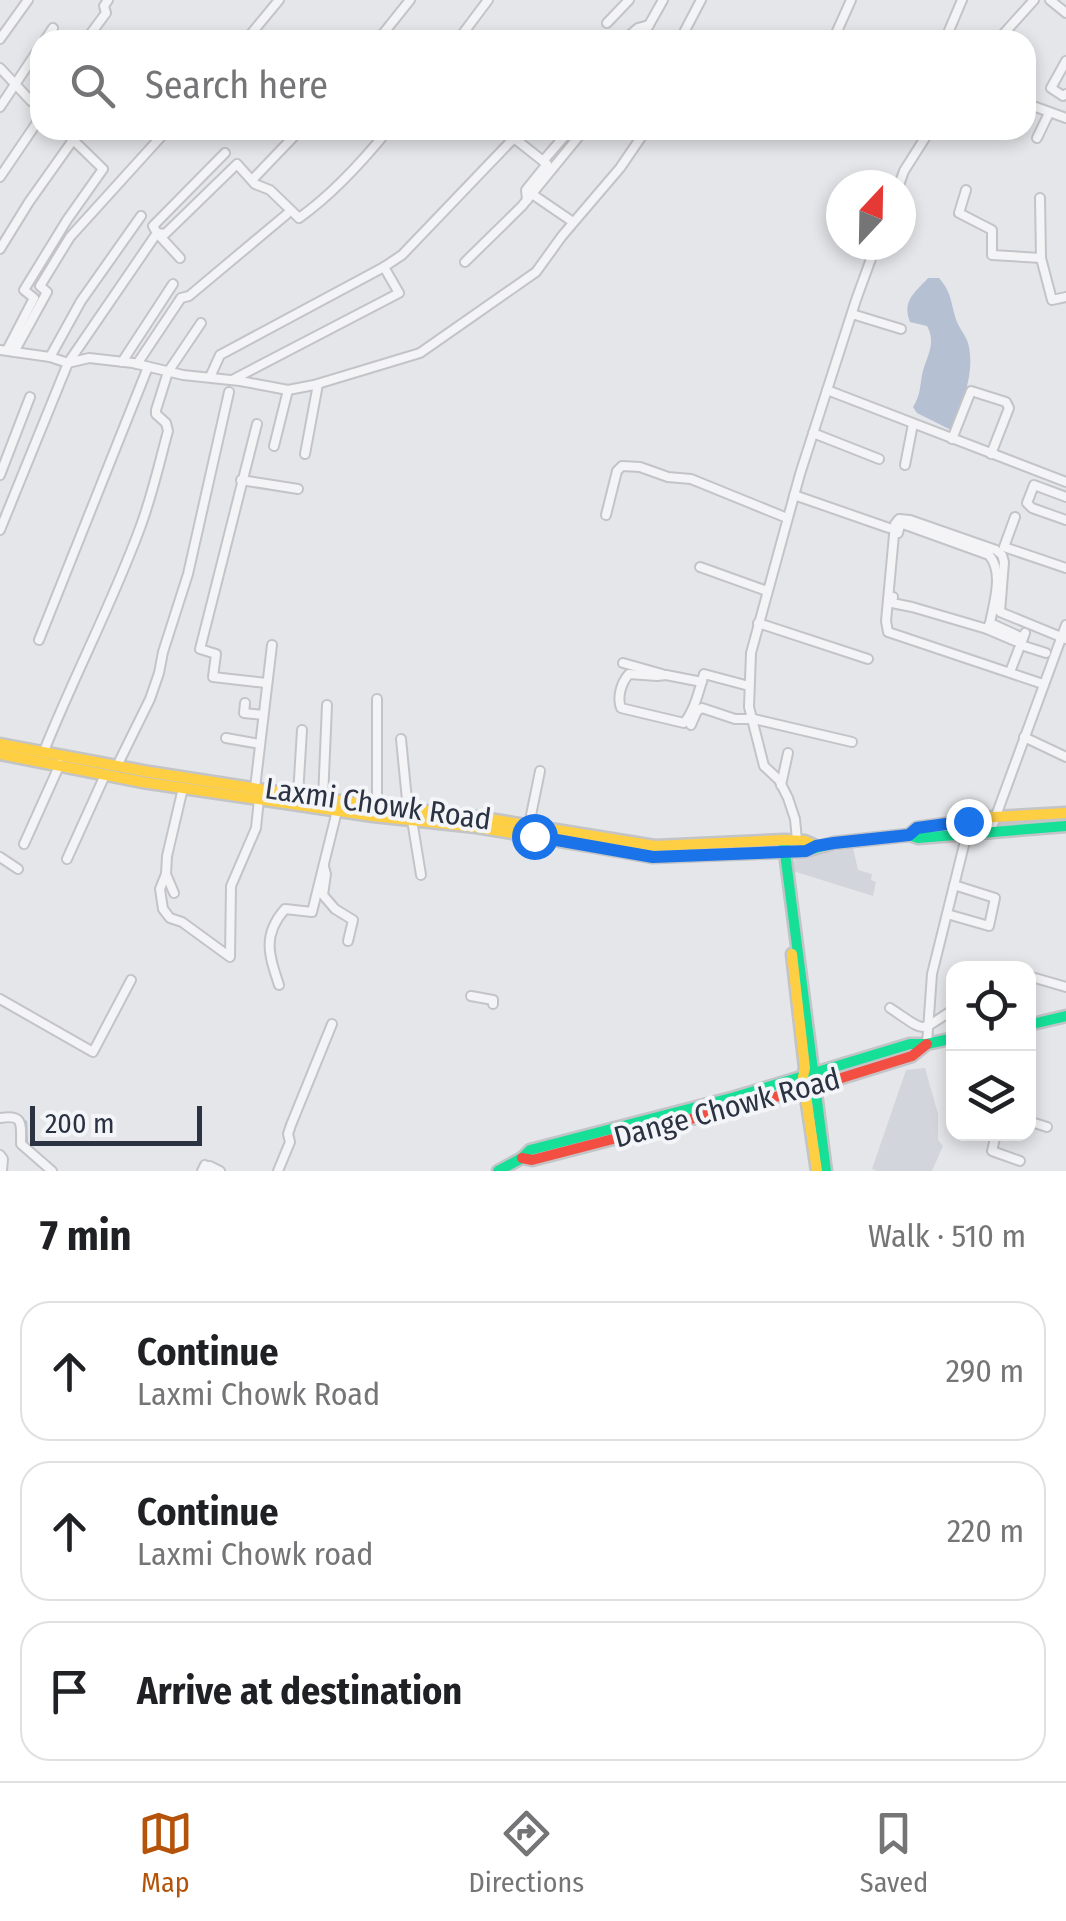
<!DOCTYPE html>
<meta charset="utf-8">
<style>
body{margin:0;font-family:"Fira Sans Condensed",sans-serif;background:#f6f6f6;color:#202124}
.controls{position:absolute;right:30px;bottom:30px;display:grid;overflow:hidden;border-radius:20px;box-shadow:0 5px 15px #0003}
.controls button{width:90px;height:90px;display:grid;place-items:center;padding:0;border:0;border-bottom:2px solid #e0e0e0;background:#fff;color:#202124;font:50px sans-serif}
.compass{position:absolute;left:826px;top:170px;width:90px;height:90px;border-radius:50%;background:#fff;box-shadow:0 5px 15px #0003;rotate:22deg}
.scale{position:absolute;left:30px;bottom:25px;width:172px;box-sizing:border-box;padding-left:10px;border:5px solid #2b3242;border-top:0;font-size:28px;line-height:35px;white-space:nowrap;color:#2b3242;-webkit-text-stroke:8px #f3f5f8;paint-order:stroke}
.stop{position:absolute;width:30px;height:30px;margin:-22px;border:8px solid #1a73e8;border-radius:50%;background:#fff}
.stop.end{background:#1a73e8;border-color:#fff;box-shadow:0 2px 10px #0008}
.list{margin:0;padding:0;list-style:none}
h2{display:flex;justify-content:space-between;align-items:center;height:130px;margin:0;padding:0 40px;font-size:42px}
h2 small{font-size:32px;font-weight:400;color:#757577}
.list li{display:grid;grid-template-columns:65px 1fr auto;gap:30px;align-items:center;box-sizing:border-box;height:140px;margin:0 20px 20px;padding:0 20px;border:2px solid #e0e0e0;border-radius:30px}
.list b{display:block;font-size:38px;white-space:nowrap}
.list p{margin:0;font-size:32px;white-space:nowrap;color:#757577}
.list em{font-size:32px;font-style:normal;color:#757577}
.icon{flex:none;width:55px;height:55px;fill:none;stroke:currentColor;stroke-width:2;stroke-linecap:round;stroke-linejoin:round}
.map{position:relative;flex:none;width:1066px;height:1171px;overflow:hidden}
.search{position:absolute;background:#fff;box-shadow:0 5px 15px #0003;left:30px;right:30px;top:30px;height:110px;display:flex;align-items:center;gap:25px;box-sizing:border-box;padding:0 35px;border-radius:30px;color:#757577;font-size:38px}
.sheet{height:610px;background:#fff}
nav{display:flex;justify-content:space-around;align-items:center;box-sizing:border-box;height:140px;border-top:2px solid #e0e0e0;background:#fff;font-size:28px;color:#757577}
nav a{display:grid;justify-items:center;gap:5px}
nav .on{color:#b45309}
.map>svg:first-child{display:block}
</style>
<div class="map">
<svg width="1066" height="1171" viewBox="0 0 1066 1171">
<rect width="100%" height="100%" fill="#e5e6e9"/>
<g fill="#d3d5dc">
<polygon points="853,848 858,870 872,874 871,880 876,882 873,896 793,871 795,857"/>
<polygon points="925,1068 938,1114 938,1140 943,1146 932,1171 877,1171 872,1169 906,1070"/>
</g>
<path fill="#b5c0d3" d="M928,278H939C953,294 950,303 957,322C960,329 966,336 968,343C976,373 962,403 951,430L917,413L913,407C920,396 920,387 922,375C926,357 937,344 927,326L910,322C902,300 914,294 928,278Z"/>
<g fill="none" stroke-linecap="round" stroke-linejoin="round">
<polyline stroke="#b5c0d3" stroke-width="2.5" points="20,1118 26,1122 27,1147"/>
<defs>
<g id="street">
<polyline points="1050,0 1066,13"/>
<polyline points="607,23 629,0"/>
<polyline points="834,38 851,0"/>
<polyline points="0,39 28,0"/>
<polyline points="45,40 53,28"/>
<polyline points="86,40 106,13 104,6 108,0"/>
<polyline points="246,40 279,0"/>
<polyline points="378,40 410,0"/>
<polyline points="458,40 488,0"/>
<polyline points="624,40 638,28 649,25"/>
<polyline points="649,40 645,32 663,0"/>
<polyline points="680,40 701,0"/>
<polyline points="945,40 962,0"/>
<polyline points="998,40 1034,0"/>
<polyline points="1066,61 1051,88 1063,96 1066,94"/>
<polyline points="0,68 31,101 34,103 40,101"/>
<polyline points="0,107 40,47"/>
<polyline points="1026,118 1033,106 1066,118"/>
<polyline points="1037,138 1049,113"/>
<polyline points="0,177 40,118"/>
<polyline points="252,180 300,130"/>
<polyline points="899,185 904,171 930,130"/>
<polyline points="966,190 959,213 992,230 992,255 1041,258"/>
<polyline points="532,194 573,222"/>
<polyline points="1040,198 1041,258 1052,300 1066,297"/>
<polyline points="527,200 526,190 547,164 543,161 570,130"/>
<polyline points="0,249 29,202 73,140"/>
<path d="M180,258L157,233L165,234L237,164L255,184L270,190L299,218C333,194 362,162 388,130"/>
<polyline points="465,262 522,206 584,130"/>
<polyline points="852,314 901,329"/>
<polyline points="0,350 50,357 68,363 89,358 133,363 183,375 240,381 288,390 314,385 420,353 536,272 562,236 620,168 646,130"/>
<polyline points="7,350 34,298 24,290 67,220 103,169 63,130"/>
<polyline points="14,352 47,292 40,286 70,237 167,130"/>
<polyline points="50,357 81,301 141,216"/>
<polyline points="122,362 173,284"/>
<polyline points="137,364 181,298 189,296 287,214"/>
<polyline points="210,377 220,355 384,267 402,255 514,138 543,161"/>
<polyline points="234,379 399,293 384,267"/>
<polyline points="827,390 1066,482"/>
<polyline points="257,424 200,649 216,654 213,677 266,683"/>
<polyline points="813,433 879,459"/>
<polyline points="952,439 971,391 1006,402 1009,408 991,454"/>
<polyline points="274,446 288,390"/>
<polyline points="305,454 318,384"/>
<polyline points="905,465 913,424"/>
<polyline points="0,475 30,397"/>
<polyline points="241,480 298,489"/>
<polyline points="794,495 889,528"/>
<polyline points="1066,497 1034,485 1027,503 1032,508 1066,520"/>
<polyline points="606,515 617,471 622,466 640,467 668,477 691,479 787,518"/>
<polyline points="1015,517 1004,547 1066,568"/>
<polyline points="0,530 68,363 157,233 153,226 225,153"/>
<path d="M898,533L900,525L903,524L989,555C1004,572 994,602 990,623L1023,638"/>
<polyline points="700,567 767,591"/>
<polyline points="893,597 892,603 912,607 987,629 990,623"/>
<polyline points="758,623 868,659"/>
<polyline points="987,629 1015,641"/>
<polyline points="39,640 148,367"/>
<polyline points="1021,645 1046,653"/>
<polyline points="623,663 662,674"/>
<polyline points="1010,672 1025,633"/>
<path d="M702,682L666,675L657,676L629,674C621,683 617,697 621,708L684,723C695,710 699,690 704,674L749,686"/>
<polyline points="1043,684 888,632 886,621 895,524 899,519 910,520 996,550 1002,555 1004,562 1000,612 1066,639"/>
<polyline points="377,699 377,806"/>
<polyline points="245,703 244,713 263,715"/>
<polyline points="691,725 697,711 702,708 735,719 754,719 852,742"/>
<polyline points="1024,737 1066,757"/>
<polyline points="226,738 260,744"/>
<polyline points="401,739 408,810"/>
<path d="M44,751C74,676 112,604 140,528C152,496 159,464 168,431L166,423L156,414V410L168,372L201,323"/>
<polyline points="117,766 150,699 159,673 163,652 188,574 229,392"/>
<polyline points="781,785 788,753"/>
<polyline points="255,788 272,645"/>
<polyline points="298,795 302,730"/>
<polyline points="323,799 327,705"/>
<polyline points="412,820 421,875"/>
<polyline points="529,825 540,771"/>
<polyline points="990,832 1066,625"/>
<polyline points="24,844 60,764"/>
<polyline points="798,851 795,819 788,798 779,780 764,766 749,707 751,653 800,474 856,300 876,245"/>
<polyline points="0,857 18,869"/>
<polyline points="67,859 105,775"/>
<polyline points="324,867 326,874 323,895 335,909 353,920 348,941"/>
<polyline points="166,874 160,889 163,909 170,918 182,922 230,957 231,886 256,828 259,799"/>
<polyline points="174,893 166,874 167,856 183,788"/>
<polyline points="947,914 989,926 995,898 954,885"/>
<polyline points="1028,976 1066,987"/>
<path d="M279,985C269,955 262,935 285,909L312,912L337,811"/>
<polyline points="471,996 493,1000 493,1004"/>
<polyline points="0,999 93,1052 131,980"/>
<path d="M890,1008C928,1033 917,1033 954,1009"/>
<polyline points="927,1044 932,974 967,833 968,821"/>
<path d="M0,1118C24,1114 21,1124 21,1144L52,1171"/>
<polyline points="1028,1121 1047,1127"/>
<polyline points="996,1134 992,1151 1020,1161"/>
<polyline points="0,1155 3,1159 2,1171"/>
<polyline points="202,1171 205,1165"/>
<polyline points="208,1171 210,1166 220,1171"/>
<polyline points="278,1171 290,1142 288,1134 291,1125 332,1024"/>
</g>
<g id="fast">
<polyline points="784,845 826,1171"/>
<polyline points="614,850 653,857 805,851 834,843 909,835 918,838 1066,826"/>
<polyline points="1028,1025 1066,1016"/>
<polyline points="498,1171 522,1158 530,1150 735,1097 910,1044 927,1044 954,1038"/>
</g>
<g id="slow">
<polyline points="0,744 149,772 323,799 477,817 655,846 784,840 805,841 816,846"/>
<polyline points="0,754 142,782 373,816 476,827 614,850"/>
<polyline points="909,835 917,828 994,817 1066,813"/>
<polyline points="792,954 805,1068 803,1077 817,1171"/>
</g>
<polyline id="jam" points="522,1158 532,1160 806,1089 912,1056 927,1044"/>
</defs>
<use href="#street" stroke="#c3c4c7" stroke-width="12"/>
<use href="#fast" stroke="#c3c4c7" stroke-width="15"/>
<use href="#slow" stroke="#c3c4c7" stroke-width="15"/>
<use href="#jam" stroke="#c3c4c7" stroke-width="15"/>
<use href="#street" stroke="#f4f4f6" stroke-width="8"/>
<use href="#fast" stroke="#16e098" stroke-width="10"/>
<use href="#slow" stroke="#ffcf43" stroke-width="10"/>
<use href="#jam" stroke="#f24e42" stroke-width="10"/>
</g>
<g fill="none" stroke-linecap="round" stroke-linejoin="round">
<polyline stroke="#1a73e8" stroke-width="12" points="534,836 653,857 806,851 816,846 834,843 909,835 917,828 968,821"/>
</g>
<g text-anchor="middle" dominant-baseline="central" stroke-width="8" stroke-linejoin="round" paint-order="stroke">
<g font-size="30" fill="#2b3242" stroke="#f3f5f8">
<text transform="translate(378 804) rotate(8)">Laxmi Chowk Road</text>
<text transform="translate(727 1108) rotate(-15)">Dange Chowk Road</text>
</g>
</g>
</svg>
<div class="controls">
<button><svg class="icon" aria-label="locate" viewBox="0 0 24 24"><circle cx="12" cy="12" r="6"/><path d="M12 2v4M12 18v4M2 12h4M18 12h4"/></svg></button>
<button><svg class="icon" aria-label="layers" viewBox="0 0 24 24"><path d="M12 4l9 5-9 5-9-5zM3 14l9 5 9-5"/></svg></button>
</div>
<svg class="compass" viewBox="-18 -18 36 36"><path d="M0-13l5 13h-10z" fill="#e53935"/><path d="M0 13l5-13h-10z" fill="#757577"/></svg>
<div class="scale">200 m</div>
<div class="stop" style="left:534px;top:836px"></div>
<div class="stop end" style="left:968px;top:821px"></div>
<div class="search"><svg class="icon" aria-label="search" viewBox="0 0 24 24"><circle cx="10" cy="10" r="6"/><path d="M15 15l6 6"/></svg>Search here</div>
</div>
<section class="sheet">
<h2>7 min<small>Walk · 510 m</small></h2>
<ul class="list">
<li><svg class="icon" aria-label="ahead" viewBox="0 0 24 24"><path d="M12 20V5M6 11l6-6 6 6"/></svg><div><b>Continue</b><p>Laxmi Chowk Road</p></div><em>290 m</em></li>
<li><svg class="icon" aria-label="ahead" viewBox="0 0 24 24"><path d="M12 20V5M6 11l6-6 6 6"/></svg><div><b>Continue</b><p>Laxmi Chowk road</p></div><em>220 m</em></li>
<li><svg class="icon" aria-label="arrive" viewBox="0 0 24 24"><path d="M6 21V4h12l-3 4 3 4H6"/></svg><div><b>Arrive at destination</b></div></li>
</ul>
</section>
<nav>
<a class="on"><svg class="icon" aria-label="map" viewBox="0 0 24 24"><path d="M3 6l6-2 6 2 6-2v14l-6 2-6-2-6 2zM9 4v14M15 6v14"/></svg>Map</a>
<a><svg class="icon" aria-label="directions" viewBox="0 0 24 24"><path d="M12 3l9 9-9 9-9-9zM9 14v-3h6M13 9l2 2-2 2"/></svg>Directions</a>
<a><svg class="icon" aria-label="saved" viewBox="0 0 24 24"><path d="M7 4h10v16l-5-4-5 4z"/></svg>Saved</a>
</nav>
